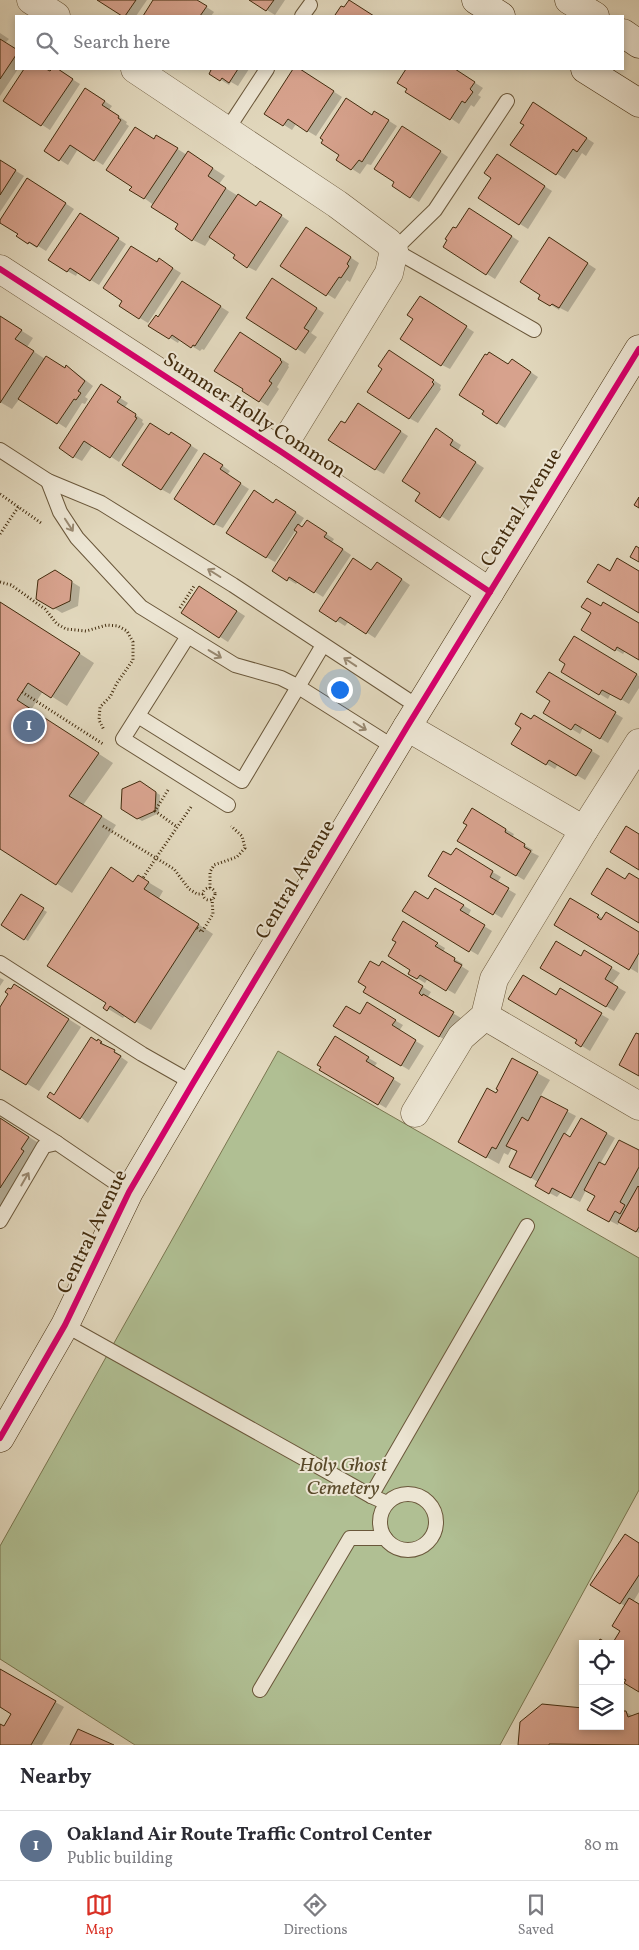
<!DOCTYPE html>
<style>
body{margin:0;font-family:Vollkorn,serif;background:#f7f7f7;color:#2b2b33}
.controls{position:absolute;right:15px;bottom:15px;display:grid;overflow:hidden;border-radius:0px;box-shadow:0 2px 8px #0003}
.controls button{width:45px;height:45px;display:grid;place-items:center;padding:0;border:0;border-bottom:1px solid #e1e1e2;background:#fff;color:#2b2b33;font:25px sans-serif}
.you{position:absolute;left:339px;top:689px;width:18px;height:18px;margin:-12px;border:4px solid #fff;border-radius:50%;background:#1a73e8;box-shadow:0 0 0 8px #1a73e833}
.badge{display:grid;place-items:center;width:32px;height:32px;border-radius:50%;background:#d93025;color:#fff;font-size:16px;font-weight:700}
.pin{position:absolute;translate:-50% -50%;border:2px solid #fff;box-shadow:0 1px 5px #0006}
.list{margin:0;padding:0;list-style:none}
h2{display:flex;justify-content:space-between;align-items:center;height:65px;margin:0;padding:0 20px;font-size:21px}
h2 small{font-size:16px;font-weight:400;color:#7c7c81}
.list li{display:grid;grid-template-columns:32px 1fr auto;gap:15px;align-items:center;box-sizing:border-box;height:70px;padding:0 20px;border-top:1px solid #e1e1e2}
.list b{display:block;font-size:19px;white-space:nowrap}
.list p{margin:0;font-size:16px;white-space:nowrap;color:#7c7c81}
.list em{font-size:16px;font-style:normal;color:#7c7c81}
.icon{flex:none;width:28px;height:28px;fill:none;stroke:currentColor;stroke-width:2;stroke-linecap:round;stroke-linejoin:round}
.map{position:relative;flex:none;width:639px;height:1745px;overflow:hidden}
.search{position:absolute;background:#fff;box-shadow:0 2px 8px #0003;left:15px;right:15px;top:15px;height:55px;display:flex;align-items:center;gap:12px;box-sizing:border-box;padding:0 18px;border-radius:0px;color:#7c7c81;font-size:19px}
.sheet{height:135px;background:#fff}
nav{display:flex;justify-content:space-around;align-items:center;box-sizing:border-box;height:70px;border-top:1px solid #e1e1e2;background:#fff;font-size:14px;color:#7c7c81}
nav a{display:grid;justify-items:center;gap:2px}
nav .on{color:#d93025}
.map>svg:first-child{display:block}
</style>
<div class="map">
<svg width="639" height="1745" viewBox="0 0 639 1745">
<rect width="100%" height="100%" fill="#e1d7bc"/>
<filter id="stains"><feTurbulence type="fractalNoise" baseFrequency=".004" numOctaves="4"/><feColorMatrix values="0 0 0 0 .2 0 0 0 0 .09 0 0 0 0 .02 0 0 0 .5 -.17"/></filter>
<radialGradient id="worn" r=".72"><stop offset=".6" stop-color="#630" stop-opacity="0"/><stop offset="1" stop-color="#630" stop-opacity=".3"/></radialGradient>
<polygon fill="#b0bf93" stroke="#7a7650" points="278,1051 639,1258 639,1490 500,1745 135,1745 0,1659 0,1546"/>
<g fill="#0003">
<polygon points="99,0 147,0 136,16 124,16"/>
<polygon points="155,0 196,0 214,12 211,16 144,16"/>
<polygon points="251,0 285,0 275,15"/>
<polygon points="0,33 9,39 5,43 16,50 16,69 18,69 0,96"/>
<polygon points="26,69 45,69 51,72 53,69 56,69 80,84 50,130 5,101"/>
<polygon points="210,69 249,69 238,86 231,82 229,85 221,80 210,73 212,70"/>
<polygon points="294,69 304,72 342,97 316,136 296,124 292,130 265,113"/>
<polygon points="408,69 454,69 483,88 478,95 481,97 474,107 471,105 459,124 399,82"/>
<polygon points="94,94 112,106 109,110 127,122 126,124 129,126 103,165 78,149 68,165 46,151"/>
<polygon points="542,109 594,143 586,156 582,153 565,179 512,144"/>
<polygon points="373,116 383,117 397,126 371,165 367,164 360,174 338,160"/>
<polygon points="411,132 448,157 419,202 393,186"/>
<polygon points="155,140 165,141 187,155 200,160 225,176 219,184 257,208 268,207 289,221 256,271 248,267 237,254 211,237 205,246 193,240 180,224 144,198"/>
<polygon points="0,161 24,176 0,212"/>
<polygon points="505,161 552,191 528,229 520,224"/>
<polygon points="36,184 74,209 46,251 38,246 37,248 18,236"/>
<polygon points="478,215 519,241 495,279 487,274 457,230"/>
<polygon points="88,219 126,244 99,285 78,272 76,276 67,271"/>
<polygon points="314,233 359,263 350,282 347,280 335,299 327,294"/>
<polygon points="558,244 596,269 568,312 560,308 559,310 540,298"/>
<polygon points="157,264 168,265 181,273 148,323 120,306"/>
<polygon points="280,285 324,313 311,333 317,337 305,354 248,317"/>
<polygon points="190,287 229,312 204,350 202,349 200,351 180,339 178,343 170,338 158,318"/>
<polygon points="428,302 474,332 450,369 442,365"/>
<polygon points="0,317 33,338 27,347 45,359 65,369 67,367 75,372 93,386 85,397 88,399 85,404 82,403 66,428 20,398 12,409 0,402"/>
<polygon points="248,338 289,364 288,366 289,367 277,387 279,389 268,406 244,391"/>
<polygon points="397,356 441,385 440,388 441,389 418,423 409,418"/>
<polygon points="520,365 538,377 505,428 497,423 509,366"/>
<polygon points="109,391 128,403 125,407 143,420 142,422 144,424 119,462 93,445 82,461 74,457"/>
<polygon points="367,410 408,436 384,474 375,469 346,425"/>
<polygon points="445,435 461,445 458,451 484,468 449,521 441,516 422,492"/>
<polygon points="169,436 179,438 198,450 170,494 161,489"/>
<polygon points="213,459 230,471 227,475 249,489 223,528 214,524"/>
<polygon points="274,504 284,505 304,518 299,526 303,528 316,527 334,539 332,542 351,555 323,597 298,581 296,584 288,579 299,532 296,530 275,562 266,557"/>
<polygon points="385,568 410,585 375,638 349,621 345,626 321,611 372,571"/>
<polygon points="64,577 80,587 78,606 62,613 38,598"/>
<polygon points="208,592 245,616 228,642 183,613"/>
<polygon points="0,602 94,663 67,706 43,691 31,710 113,763 83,805 116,825 72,893 0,848"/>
<polygon points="601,607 639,624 639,659 625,651 623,654 582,630"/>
<polygon points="574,638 639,676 639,688 629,704 611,693 608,699 563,672"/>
<polygon points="549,674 623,718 608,743 583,728 580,734 545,713 552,700"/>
<polygon points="534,716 600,756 585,780 558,764 555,769 513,744"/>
<polygon points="144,785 160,795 159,813 142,821 123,809"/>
<polygon points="473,810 514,834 512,838 533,850 531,852 539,856 524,880 459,841 469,825"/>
<polygon points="456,850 501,877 497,883 516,894 502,918 430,875 452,857"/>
<polygon points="138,876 163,891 159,898 213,934 151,1030 125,1015 123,1018 105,1007 108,1003 127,878 134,883"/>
<polygon points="436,889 471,910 468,916 492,931 478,955 404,911 429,901"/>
<polygon points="21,896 47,912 28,941 3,925"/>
<polygon points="571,899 604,919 639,934 638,973 556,924"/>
<polygon points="403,923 445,948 443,952 463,964 461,966 469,971 455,994 428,978 425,983 409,973 412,969 398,942"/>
<polygon points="584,952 620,973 612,984 626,992 614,1011 541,967 581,957"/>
<polygon points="383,963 431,992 427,998 461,1018 447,1041 365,992"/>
<polygon points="0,978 4,980 0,986"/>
<polygon points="15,985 81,1027 39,1091 0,1067 0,1009"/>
<polygon points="560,990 609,1019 590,1051 577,1043 578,1040 556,996"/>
<polygon points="367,1004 403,1025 399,1031 424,1046 409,1070 335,1026 364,1018"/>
<polygon points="335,1038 377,1063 374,1067 401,1084 386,1108 321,1069"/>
<polygon points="99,1041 122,1056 121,1057 128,1062 88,1123 55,1096"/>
<polygon points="513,1060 550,1080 540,1097 576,1116 565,1135 571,1139 581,1120 615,1138 600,1164 605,1167 639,1152 639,1233 619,1222 618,1225 589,1210 597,1196 586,1190 580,1202 561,1192 557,1197 536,1186 538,1182 511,1166 519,1151 512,1148 508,1155 504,1153 499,1164 472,1149"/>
<polygon points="0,1118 40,1144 0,1213"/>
<polygon points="639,1544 639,1592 633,1602 639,1606 639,1691 624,1677 620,1683 620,1644 625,1606 620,1603"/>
<polygon points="0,1671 64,1707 42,1745 0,1745 0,1725 5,1728 13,1713 0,1706"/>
<polygon points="626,1712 633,1716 639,1714 639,1745 520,1745 583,1726 620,1726"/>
</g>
<g fill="#d7a28d" stroke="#432c0e">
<polygon points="97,0 136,0 125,16 122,16"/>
<polygon points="153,0 197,0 207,6 200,16 143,16"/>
<polygon points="249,0 274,0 266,11"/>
<polygon points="349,0 374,16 338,16 335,15 341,6 344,7"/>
<polygon points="0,39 16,49 16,55 0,79"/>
<polygon points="24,69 46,69 50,71 52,69 58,69 73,79 41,126 3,101"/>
<polygon points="208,69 238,69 229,83 222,78 220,81 209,74 211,70"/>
<polygon points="293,69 300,69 334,91 307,132 288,119 283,126 264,114"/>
<polygon points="406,69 455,69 475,82 470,89 473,92 465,103 462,101 450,120 405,92 407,89 397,83"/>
<polygon points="85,88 105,101 102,105 119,116 118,118 121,120 94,161 70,145 59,161 44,151"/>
<polygon points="346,98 372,115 374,111 389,120 362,162 359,160 351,170 336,160 339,155 321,143 323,140 320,138"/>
<polygon points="533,102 587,138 577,152 573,149 556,175 510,145 524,125 520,123"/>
<polygon points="402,126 441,151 410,198 392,186 394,182 374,169"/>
<polygon points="135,127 154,139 156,135 178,148 144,199 129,190 132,187 106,170"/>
<polygon points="188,151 213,168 208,176 226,188 192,241 175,229 178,224 151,207"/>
<polygon points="497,154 545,186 519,225 478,198 491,178 484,173"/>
<polygon points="0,160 16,170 0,195"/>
<polygon points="27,178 66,203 37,247 29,242 28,244 16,236 18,234 0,223 0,220"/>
<polygon points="238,194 256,206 260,201 282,215 247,268 233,258 235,255 209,237"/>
<polygon points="469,208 512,236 486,275 443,247 447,240 445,239 453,227 456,228"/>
<polygon points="80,213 119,238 90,281 70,268 67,272 48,260"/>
<polygon points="306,227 351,257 347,264 349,266 341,278 339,277 326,296 280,266"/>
<polygon points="549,237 588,263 559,308 552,304 550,306 538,299 540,295 520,282"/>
<polygon points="131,246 157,262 159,258 173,268 139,319 119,306 122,301 103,288"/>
<polygon points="272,278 317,308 304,328 309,331 296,350 246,318"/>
<polygon points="182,281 221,306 195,346 193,345 191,348 172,335 169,339 148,326 156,315 158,317"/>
<polygon points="420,296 467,326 441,366 400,339 413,319 407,315"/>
<polygon points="0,316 22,330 15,339 34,351 0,403"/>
<polygon points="240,332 281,359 280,360 282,362 269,381 272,383 259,402 242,391 243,389 214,371"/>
<polygon points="389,350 434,380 432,382 434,384 409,419 367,392 382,369 378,366"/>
<polygon points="489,352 508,364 512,359 531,372 497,424 482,414 484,411 459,395 485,354 487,355"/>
<polygon points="46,356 65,368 66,365 85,381 78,391 81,393 76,400 74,399 57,424 18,399"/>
<polygon points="101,384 121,397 117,402 136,414 135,417 137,418 110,458 84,441 73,458 59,448"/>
<polygon points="358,403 401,431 375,470 328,440 341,421 345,423"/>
<polygon points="150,423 169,435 171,432 191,445 161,490 122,465"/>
<polygon points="436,428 453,440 450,445 476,462 440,518 415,501 420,493 402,481"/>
<polygon points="204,453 223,465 220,469 241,483 214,525 174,499"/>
<polygon points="254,490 273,503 276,499 296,512 266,558 226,533"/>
<polygon points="639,497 639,508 634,505"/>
<polygon points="307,520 327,533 324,537 343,549 314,593 289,577 287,581 272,571 297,532 294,530 298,524 302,527"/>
<polygon points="636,546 639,548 639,562 630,557"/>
<polygon points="353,558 371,570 377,562 402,579 366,634 340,617 336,622 319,611"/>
<polygon points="617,558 639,571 639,613 587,582 598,564 610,571"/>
<polygon points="55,570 72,581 70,601 53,609 36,599 38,580"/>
<polygon points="199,586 237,611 219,638 181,613"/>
<polygon points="587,598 601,606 603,602 639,623 639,660 617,647 615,651 581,630 591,613 581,607"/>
<polygon points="0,602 80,653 51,698 28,683 17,700 99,753 69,796 102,816 56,885 0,849"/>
<polygon points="574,636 637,674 621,700 602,690 599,695 561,672 565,664 559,660"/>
<polygon points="549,672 616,712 600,739 575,724 571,730 543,713 550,701 536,692"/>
<polygon points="521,713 531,719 534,715 592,750 576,776 549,760 546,765 511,744 521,728 515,724"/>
<polygon points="140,781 156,792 155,811 137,819 121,809 122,789"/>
<polygon points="472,808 506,829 505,832 525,844 524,847 531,851 516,876 457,841 467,825 463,823"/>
<polygon points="626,826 639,834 639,870 610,852"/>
<polygon points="456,848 493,871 490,877 509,888 493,915 428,876 443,851 451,855"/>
<polygon points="111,867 133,882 138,875 143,878 149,882 144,889 199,924 135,1023 110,1006 107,1011 103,1008 106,1003 47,966"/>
<polygon points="607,868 625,879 629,873 639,879 639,923 591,894"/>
<polygon points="435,888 464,905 460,910 485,925 469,952 402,911 415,891 428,899"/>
<polygon points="21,894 44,908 24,940 1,925"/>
<polygon points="570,898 599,915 597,917 601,920 606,912 639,932 639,953 629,970 554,925"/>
<polygon points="403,921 438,943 435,946 455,958 454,961 462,965 446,991 420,975 417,979 408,974 410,970 388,956 396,942 392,940"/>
<polygon points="556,941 581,956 584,950 612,967 605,979 618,987 606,1007 540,968"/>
<polygon points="370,961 379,966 382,961 423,986 419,993 422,996 423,994 454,1012 439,1037 363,992 366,987 358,982"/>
<polygon points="523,975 556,995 560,988 602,1013 581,1047 575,1043 577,1040 508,999"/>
<polygon points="14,984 69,1019 26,1085 0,1069 0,1007 8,994 5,992 8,988 11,989"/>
<polygon points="367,1002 396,1020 392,1025 416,1040 401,1066 333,1026 346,1006 360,1014"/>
<polygon points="636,1033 639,1034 639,1076 619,1065"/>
<polygon points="335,1036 369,1057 366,1061 394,1078 378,1105 319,1070 321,1067 317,1065"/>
<polygon points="91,1037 97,1041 98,1039 102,1042 100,1043 115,1050 114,1052 121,1056 80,1119 47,1097 50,1092 54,1095"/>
<polygon points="512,1058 538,1072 496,1149 492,1147 486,1158 458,1142 487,1088 496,1093 498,1090 496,1089"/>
<polygon points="541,1096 568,1110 531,1178 509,1167 517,1151 506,1146 522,1117 528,1121"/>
<polygon points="0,1118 29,1137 21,1149 24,1151 0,1188"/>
<polygon points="581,1118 607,1133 571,1198 552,1188 549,1194 535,1186 564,1133 570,1137"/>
<polygon points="619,1140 639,1150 639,1167 620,1202 625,1205 620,1214 615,1211 609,1222 587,1210 595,1196 584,1190 599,1162 605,1165"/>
<polygon points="638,1186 639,1187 639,1227 636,1232 618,1222"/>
<polygon points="625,1534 639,1543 639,1575 620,1604 590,1585"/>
<polygon points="629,1598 639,1604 639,1692 624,1683 626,1680 620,1677 620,1644 612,1644 620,1631 612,1626"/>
<polygon points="600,1639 609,1644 597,1644"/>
<polygon points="0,1669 56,1701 31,1745 0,1745 0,1724 4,1726 11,1714 0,1707"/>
<polygon points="542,1704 583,1708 583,1726 620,1726 620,1711 626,1711 628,1717 639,1713 639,1745 549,1744 549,1745 518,1745 520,1722"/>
<polygon points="78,1729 114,1745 70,1745"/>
</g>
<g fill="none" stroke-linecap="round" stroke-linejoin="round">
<defs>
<g id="service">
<polyline points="302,16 310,5"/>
<polyline points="507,101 435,210 394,250 534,330"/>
<polyline points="227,130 267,69"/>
<polyline points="0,450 48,481 101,503 233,585 420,708"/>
<polyline points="48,481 60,512 77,538 141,607 235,665 281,678 297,686 395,748"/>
<polyline points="188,636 123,739 228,805"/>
<polyline points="138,716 242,781 323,645"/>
<polyline points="0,963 142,1054 193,1083"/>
<polyline points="0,1107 57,1143"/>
<polyline points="0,1221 44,1146 57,1143 129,1192"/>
<polyline points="65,1325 371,1496 387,1503"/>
<circle cx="408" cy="1522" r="28"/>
<polyline points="371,1496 527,1226"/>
<polyline points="260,1690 350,1538 385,1538"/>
</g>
<g id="minor">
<polyline points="31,0 56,16"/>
<polyline points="135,69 337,204 388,242 394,250 389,273 280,451"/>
<polyline points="0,269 280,451 490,592"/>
<polyline points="407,727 584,830"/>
<polyline points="485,1016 639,1106"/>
<polyline points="415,1113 461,1037 485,1016 494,979 584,830 639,743"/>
</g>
<g id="secondary">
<polyline points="476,0 501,16"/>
<polyline points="569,0 595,16"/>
<polyline points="623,33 639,44"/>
<polyline points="585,69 639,103"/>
<polyline points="0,1438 65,1325 129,1192 193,1083 407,727 639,349"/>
</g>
</defs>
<use href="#service" stroke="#6a573a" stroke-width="16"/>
<use href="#minor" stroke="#6a573a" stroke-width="29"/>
<use href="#secondary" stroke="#432c0e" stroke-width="29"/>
<g stroke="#432c0e" stroke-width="3" stroke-dasharray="1 2.5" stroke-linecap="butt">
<polyline points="0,494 41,523"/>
<polyline points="0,534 19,506"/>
<polyline points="0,582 11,585 45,609 57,624 66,629 86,631 107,625 118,626 127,631 133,642 133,660 117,683 110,697 100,707 99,720 104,730"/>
<polyline points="180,608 194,586"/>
<polyline points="22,692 103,744"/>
<polyline points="168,790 155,811 177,827"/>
<polyline points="191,807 156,858 174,869 189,889 197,894 203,894"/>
<polyline points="103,826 156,858 143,878"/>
<circle cx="209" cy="894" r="6"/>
<polyline points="210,888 210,872 214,865 237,857 245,848 242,836 231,826"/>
<polyline points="197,928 202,932 213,914 212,899"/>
</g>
<use href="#service" stroke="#ece5d3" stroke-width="14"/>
<use href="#minor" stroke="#ece5d3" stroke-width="28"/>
<use href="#secondary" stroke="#ece5d3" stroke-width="28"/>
<defs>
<g id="cycleway">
<polyline points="0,269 280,451 490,592"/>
<polyline points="0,1438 65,1325 129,1192 193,1083 407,727 639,349"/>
</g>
</defs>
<use href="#cycleway" stroke="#ece5d3" stroke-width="9"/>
<use href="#cycleway" stroke="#d6006c" stroke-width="6"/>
</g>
<defs><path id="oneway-shaft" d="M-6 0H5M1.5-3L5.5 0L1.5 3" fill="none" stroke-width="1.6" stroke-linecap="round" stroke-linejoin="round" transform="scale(1.25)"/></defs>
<g stroke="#988870">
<use href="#oneway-shaft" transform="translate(69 525) rotate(57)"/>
<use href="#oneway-shaft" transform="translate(214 573) rotate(-148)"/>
<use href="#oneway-shaft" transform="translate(215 654) rotate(31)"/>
<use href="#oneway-shaft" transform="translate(350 662) rotate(-146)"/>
<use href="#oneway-shaft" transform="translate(360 726) rotate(32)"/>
<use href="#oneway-shaft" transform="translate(25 1179) rotate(-60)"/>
</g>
<g text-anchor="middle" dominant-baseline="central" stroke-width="4" stroke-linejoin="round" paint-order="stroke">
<g font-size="20" fill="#432c0e" stroke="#ece5d3">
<text transform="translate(254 416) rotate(33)">Summer Holly Common</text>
<text transform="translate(522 508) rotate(-58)">Central Avenue</text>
<text transform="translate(296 880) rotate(-59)">Central Avenue</text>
<text transform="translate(93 1232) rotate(-64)">Central Avenue</text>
</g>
<g font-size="20" font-style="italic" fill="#594929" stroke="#ece5d3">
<text x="343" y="1466">Holy Ghost<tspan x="343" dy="23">Cemetery</tspan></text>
</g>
</g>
<rect width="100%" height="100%" filter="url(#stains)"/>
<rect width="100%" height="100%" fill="url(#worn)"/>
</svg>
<div class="controls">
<button><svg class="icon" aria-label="locate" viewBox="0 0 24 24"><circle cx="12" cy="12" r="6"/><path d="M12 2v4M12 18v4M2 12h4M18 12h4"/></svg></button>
<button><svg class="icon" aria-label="layers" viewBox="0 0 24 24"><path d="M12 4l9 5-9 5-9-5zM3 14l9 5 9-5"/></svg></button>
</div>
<div class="you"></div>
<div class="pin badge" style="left:29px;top:726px;background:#5c6f8a">1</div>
<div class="search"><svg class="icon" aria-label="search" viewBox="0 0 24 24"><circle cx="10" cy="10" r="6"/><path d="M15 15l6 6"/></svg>Search here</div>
</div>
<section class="sheet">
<h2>Nearby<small></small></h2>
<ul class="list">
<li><span class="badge" style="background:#5c6f8a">1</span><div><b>Oakland Air Route Traffic Control Center</b><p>Public building</p></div><em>80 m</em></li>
</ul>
</section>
<nav>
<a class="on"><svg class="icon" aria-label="map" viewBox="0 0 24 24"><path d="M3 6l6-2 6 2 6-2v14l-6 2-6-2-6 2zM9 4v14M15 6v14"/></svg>Map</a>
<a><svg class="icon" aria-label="directions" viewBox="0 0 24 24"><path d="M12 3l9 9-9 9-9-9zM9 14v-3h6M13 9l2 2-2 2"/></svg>Directions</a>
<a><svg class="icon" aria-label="saved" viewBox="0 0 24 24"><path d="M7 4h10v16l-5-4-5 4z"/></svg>Saved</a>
</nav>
